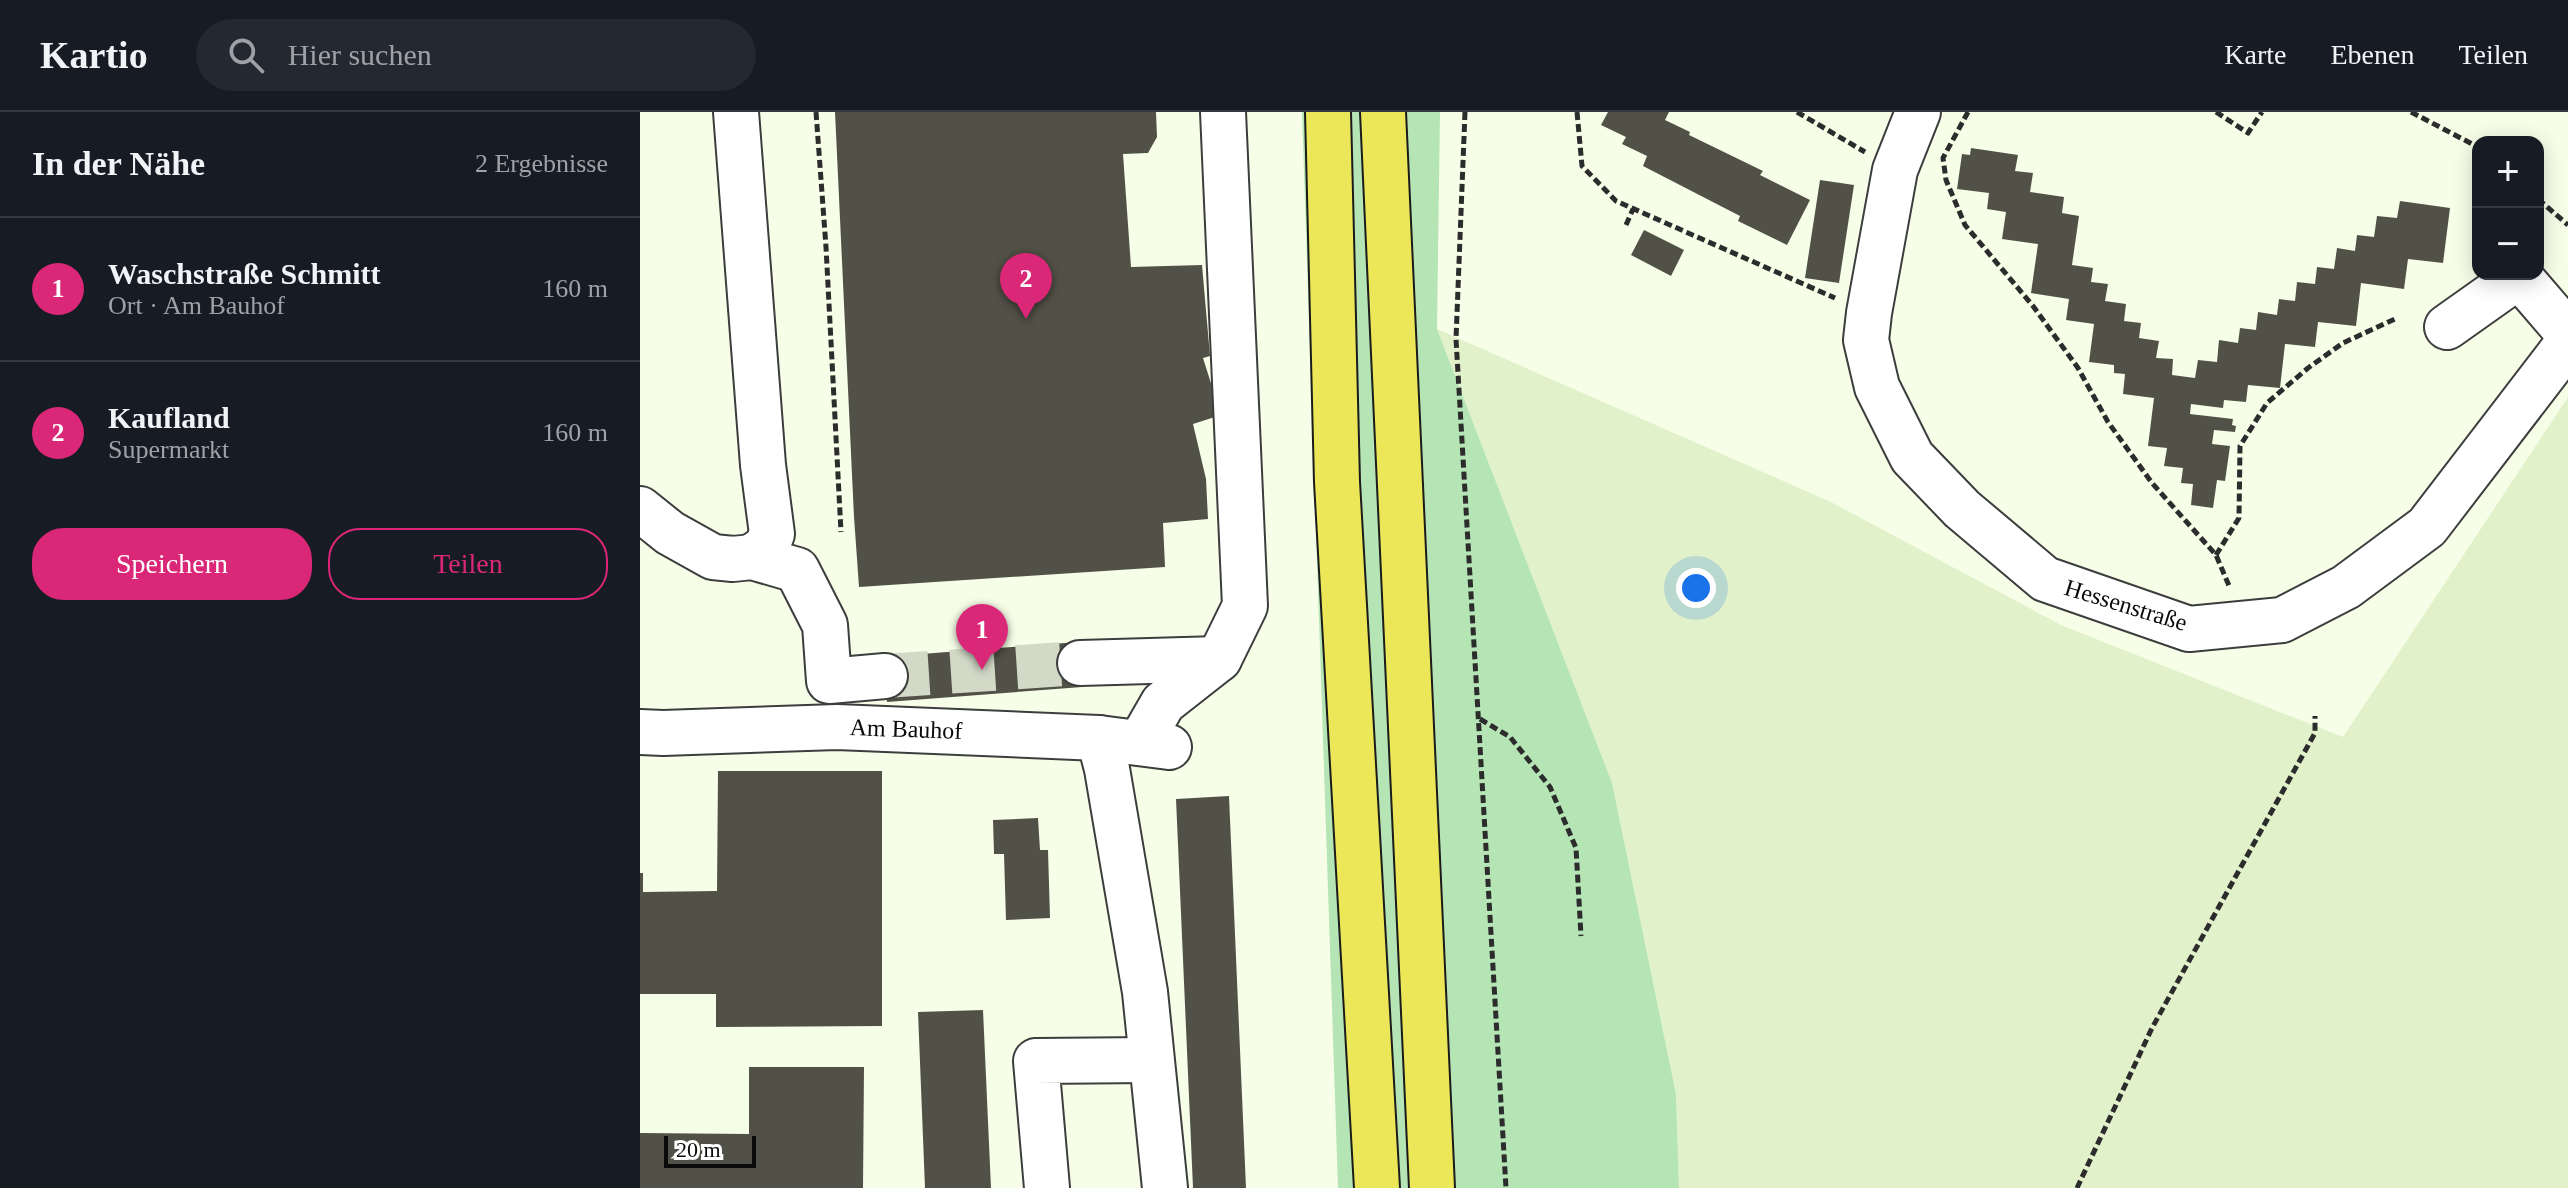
<!DOCTYPE html>
<html lang="de">
<meta charset="utf-8">
<style>
body{margin:0;font-family:"Times New Roman",serif;background:#242831;color:#f1f3f6}
.controls{position:absolute;right:24px;top:24px;display:grid;overflow:hidden;border-radius:16px;box-shadow:0 4px 20px #0003}
.controls button{width:72px;height:72px;display:grid;place-items:center;padding:0;border:0;border-bottom:2px solid #363941;background:#171b24;color:#f1f3f6;font:40px sans-serif}
.scale{position:absolute;left:24px;bottom:20px;width:92px;box-sizing:border-box;padding-left:8px;border:4px solid #0a0a0a;border-top:0;font-size:22px;line-height:28px;white-space:nowrap;color:#0a0a0a;-webkit-text-stroke:6px #fff;paint-order:stroke}
.you{position:absolute;left:1056px;top:476px;width:28px;height:28px;margin:-20px;border:6px solid #fff;border-radius:50%;background:#1a73e8;box-shadow:0 0 0 12px #1a73e833}
.badge{display:grid;place-items:center;width:52px;height:52px;border-radius:50%;background:#db2777;color:#fff;font-size:26px;font-weight:700}
.pin{position:absolute;translate:-50% -66px;filter:drop-shadow(0 2px 4px #0008)}
.pin::after{content:'';position:absolute;top:42px;width:28px;height:24px;background:inherit;clip-path:polygon(0 0,100% 0,50% 100%)}
.list{margin:0;padding:0;list-style:none}
h2{display:flex;justify-content:space-between;align-items:center;height:104px;margin:0;padding:0 32px;font-size:34px}
h2 small{font-size:26px;font-weight:400;color:#9ea1a6}
.list li{display:grid;grid-template-columns:52px 1fr auto;gap:24px;align-items:center;box-sizing:border-box;height:144px;padding:0 32px;border-top:2px solid #363941}
.list b{display:block;font-size:30px;white-space:nowrap}
.list p{margin:0;font-size:26px;white-space:nowrap;color:#9ea1a6}
.list em{font-size:26px;font-style:normal;color:#9ea1a6}
.actions{display:flex;gap:16px;padding:24px 32px}
.actions a{flex:1;padding:18px 0;border:2px solid #db2777;border-radius:32px;text-align:center;font-size:28px;color:#db2777}
.actions .main{background:#db2777;color:#fff}
.icon{flex:none;width:44px;height:44px;fill:none;stroke:currentColor;stroke-width:2;stroke-linecap:round;stroke-linejoin:round}
.map{position:relative;flex:none;width:1928px;height:1076px;overflow:hidden}
header{display:flex;align-items:center;gap:48px;box-sizing:border-box;height:112px;padding:0 40px;background:#171b24;border-bottom:2px solid #363941}
header strong{font-size:38px}
nav{display:flex;gap:44px;margin-inline-start:auto;font-size:28px}
.search{width:560px;height:72px;background:#242831;display:flex;align-items:center;gap:20px;box-sizing:border-box;padding:0 28px;border-radius:44px;color:#9ea1a6;font-size:30px}
main{display:flex}
aside{flex:1;background:#171b24}
.map>svg:first-child{display:block}
</style>
<header>
<strong>Kartio</strong>
<div class="search"><svg class="icon" aria-label="search" viewBox="0 0 24 24"><circle cx="10" cy="10" r="6"/><path d="M15 15l6 6"/></svg>Hier suchen</div>
<nav><a>Karte</a><a>Ebenen</a><a>Teilen</a></nav>
</header>
<main>
<aside>
<h2>In der Nähe<small>2 Ergebnisse</small></h2>
<ul class="list">
<li><span class="badge">1</span><div><b>Waschstraße Schmitt</b><p>Ort · Am Bauhof</p></div><em>160 m</em></li>
<li><span class="badge">2</span><div><b>Kaufland</b><p>Supermarkt</p></div><em>160 m</em></li>
</ul>
<div class="actions"><a class="main">Speichern</a><a>Teilen</a></div>
</aside>
<div class="map">
<svg width="1928" height="1076" viewBox="0 0 1928 1076">
<rect width="100%" height="100%" fill="#f7fee8"/>
<polygon fill="#e1f2cb" points="797,217 1191,390 1421,513 1703,625 1928,285 1928,1076 1039,1076 1036,982 972,671"/>
<polygon fill="#b6e5b5" points="662,0 800,0 797,217 972,671 1036,982 1039,1076 698,1076"/>
<g fill="#525147">
<polygon points="195,0 516,0 517,25 508,41 483,42 491,155 562,153 570,244 563,246 581,303 553,312 566,367 568,407 523,411 525,455 219,475 214,405"/>
<polygon points="968,0 1029,0 1025,8 1050,20 1049,23 1123,59 1120,63 1170,88 1147,133 1098,109 1100,104 1003,54 1007,44 982,32 986,25 961,13"/>
<polygon points="1331,36 1378,43 1375,59 1393,61 1390,80 1424,85 1422,101 1439,104 1432,153 1453,156 1451,170 1468,172 1465,189 1486,192 1484,209 1501,211 1499,226 1519,229 1516,246 1533,247 1532,263 1555,266 1558,248 1577,250 1579,228 1598,231 1600,216 1616,218 1618,200 1637,203 1639,187 1655,189 1657,170 1675,172 1677,155 1694,157 1697,136 1715,139 1717,123 1734,125 1737,104 1757,106 1760,89 1810,96 1803,151 1768,147 1764,177 1721,171 1716,214 1678,210 1675,235 1645,232 1640,276 1608,273 1606,290 1584,288 1583,296 1551,292 1550,302 1593,307 1592,313 1596,314 1595,320 1574,318 1572,332 1590,334 1585,369 1577,368 1573,396 1551,393 1553,372 1541,371 1543,356 1524,354 1527,336 1508,334 1514,286 1483,282 1485,262 1474,261 1474,253 1449,250 1454,212 1426,208 1429,187 1391,181 1398,132 1362,127 1366,100 1347,97 1349,81 1317,77 1322,42 1330,43"/>
<polygon points="1180,68 1214,73 1199,171 1165,166"/>
<polygon points="1004,118 1044,138 1031,164 991,143"/>
<polygon points="438,530 442,575 247,590 243,545"/>
<polygon points="78,659 242,659 242,914 76,915 76,882 0,882 0,761 3,761 3,780 77,779"/>
<polygon points="589,684 606,1076 553,1076 536,687"/>
<polygon points="398,706 400,738 408,738 410,806 366,808 364,742 354,742 353,708"/>
<polygon points="343,898 351,1076 285,1076 278,900"/>
<polygon points="109,955 224,955 223,1076 0,1076 0,1021 109,1022"/>
</g>
<g fill="none" stroke-linecap="round" stroke-linejoin="round">
<polyline stroke="#d3d9c7" stroke-width="44" stroke-dasharray="44 22" stroke-linecap="butt" points="245,564 440,551"/>
<defs>
<g id="minor">
<polyline points="96,0 123,353 132,422 126,435 112,445"/>
<polyline points="1278,0 1255,58 1229,201 1226,228 1237,275 1272,345 1322,397 1405,467 1549,517 1642,508 1706,475 1787,415 1928,231"/>
<polyline points="1807,215 1879,164 1928,221"/>
<polyline points="0,397 30,421 73,445 93,447 112,445 157,458 185,513 189,569 245,564"/>
<polyline points="440,551 579,547"/>
<polyline points="0,620 23,621 197,615 459,626 529,635"/>
<polyline points="459,626 467,657 505,880 525,1076"/>
<polyline points="500,631 523,591 579,547 605,494 583,0"/>
<polyline points="407,1076 396,949 510,948"/>
</g>
<g id="highway">
<polyline points="688,0 697,370 737,1076"/>
<polyline points="743,0 792,1076"/>
</g>
</defs>
<use href="#minor" stroke="#3d3d3d" stroke-width="48"/>
<use href="#highway" stroke="#1b1b1b" stroke-width="48"/>
<g stroke="#2c2c2c" stroke-width="5" stroke-dasharray="8 4" stroke-linecap="butt">
<polyline points="176,0 186,135 201,420"/>
<polyline points="825,0 816,227 866,1076"/>
<polyline points="937,0 942,54 976,89 1195,186"/>
<polyline points="1157,0 1225,40"/>
<polyline points="1328,0 1303,46 1306,68 1325,113 1393,194 1438,256 1468,310 1512,371 1576,443 1590,476"/>
<polyline points="1576,0 1608,21 1622,0"/>
<polyline points="1771,0 1838,35"/>
<polyline points="1898,87 1928,113"/>
<polyline points="986,113 993,97"/>
<polyline points="1576,443 1599,406 1600,334 1627,291 1668,256 1703,231 1757,206"/>
<polyline points="840,607 870,625 910,675 936,736 941,824"/>
<polyline points="1437,1076 1512,916 1675,621 1675,604"/>
</g>
<use href="#minor" stroke="#fff" stroke-width="44"/>
<use href="#highway" stroke="#ece758" stroke-width="44"/>
</g>
<g text-anchor="middle" dominant-baseline="central" stroke-width="8" stroke-linejoin="round" paint-order="stroke">
<g font-size="24" fill="#0a0a0a" stroke="#fff">
<text transform="translate(1486 493) rotate(17)">Hessenstraße</text>
<text transform="translate(266 617) rotate(2)">Am Bauhof</text>
</g>
</g>
</svg>
<div class="controls">
<button>+</button>
<button>−</button>
</div>
<div class="scale">20 m</div>
<div class="you"></div>
<div class="pin badge" style="left:342px;top:558px">1</div>
<div class="pin badge" style="left:386px;top:207px">2</div>
</div>
</main>
